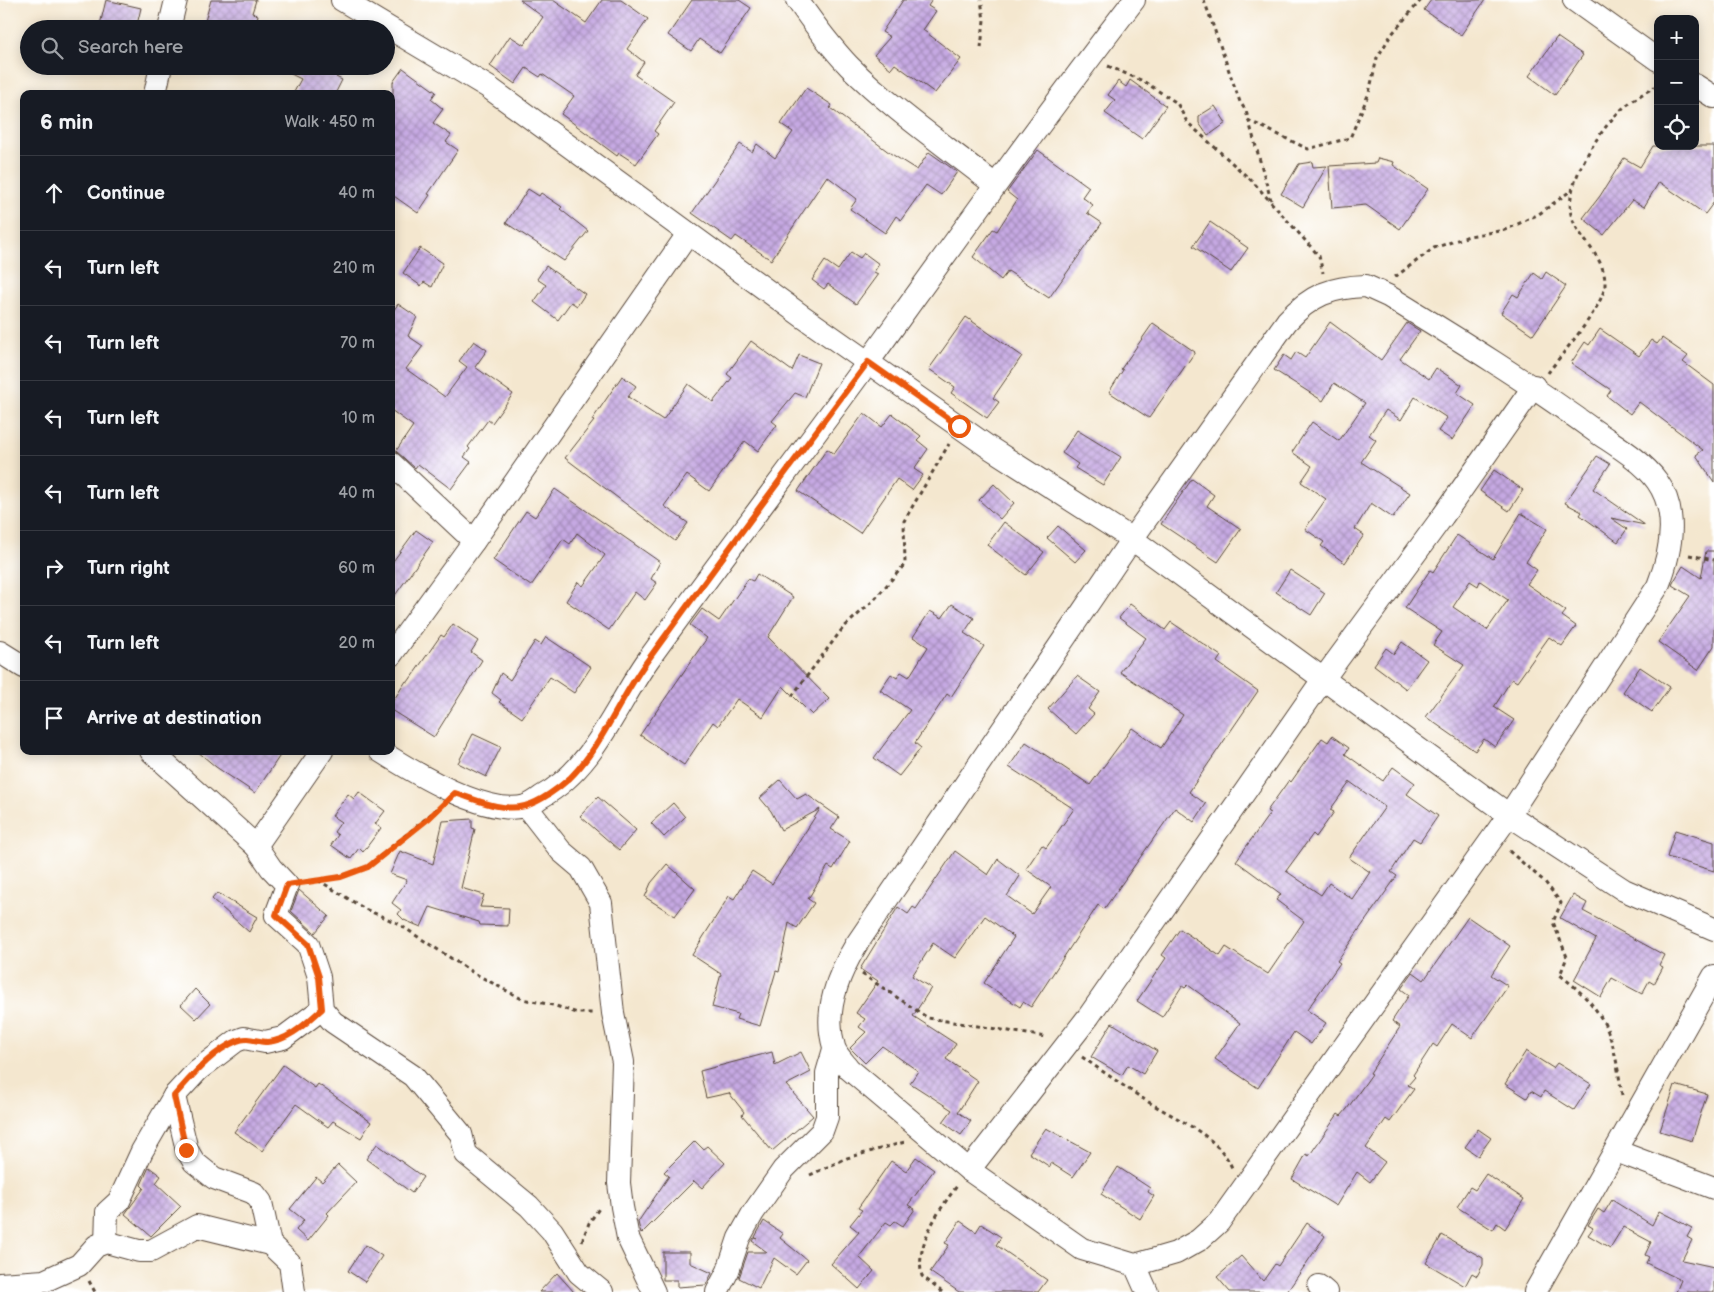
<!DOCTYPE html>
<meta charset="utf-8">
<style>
body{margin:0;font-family:"Balsamiq Sans",sans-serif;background:#242831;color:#f1f3f6}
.controls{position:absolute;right:15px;top:15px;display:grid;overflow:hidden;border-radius:10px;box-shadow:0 2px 12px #0003}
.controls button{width:45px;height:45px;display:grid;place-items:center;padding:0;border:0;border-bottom:1px solid #363941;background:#171b24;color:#f1f3f6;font:25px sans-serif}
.stop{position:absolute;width:15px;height:15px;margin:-11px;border:4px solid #ea580c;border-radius:50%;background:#fff}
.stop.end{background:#ea580c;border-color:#fff;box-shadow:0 1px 5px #0008}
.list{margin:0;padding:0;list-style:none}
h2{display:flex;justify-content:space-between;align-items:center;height:65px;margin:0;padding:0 20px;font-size:21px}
h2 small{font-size:16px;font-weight:400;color:#9ea1a6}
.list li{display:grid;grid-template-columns:32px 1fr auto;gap:15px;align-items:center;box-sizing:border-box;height:75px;padding:0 20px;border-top:1px solid #363941}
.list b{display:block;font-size:19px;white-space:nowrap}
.list em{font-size:16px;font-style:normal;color:#9ea1a6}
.icon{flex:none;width:28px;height:28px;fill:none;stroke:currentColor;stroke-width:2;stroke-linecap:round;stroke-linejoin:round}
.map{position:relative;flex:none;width:1714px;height:1292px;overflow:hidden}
.search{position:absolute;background:#171b24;box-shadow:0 2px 12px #0003;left:20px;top:20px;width:375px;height:55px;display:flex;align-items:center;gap:12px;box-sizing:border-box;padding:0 18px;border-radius:28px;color:#9ea1a6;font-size:19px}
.panel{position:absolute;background:#171b24;box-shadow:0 2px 12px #0003;left:20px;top:90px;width:375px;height:665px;border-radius:10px}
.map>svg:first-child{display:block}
</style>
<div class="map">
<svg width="1714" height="1292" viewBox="0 0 1714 1292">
<defs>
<pattern id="building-cross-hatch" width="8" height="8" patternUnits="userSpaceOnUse" patternTransform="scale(1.25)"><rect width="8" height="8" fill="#c6a9e3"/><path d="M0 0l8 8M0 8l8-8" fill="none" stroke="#a28ab7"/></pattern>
</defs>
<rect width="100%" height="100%" fill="#fff"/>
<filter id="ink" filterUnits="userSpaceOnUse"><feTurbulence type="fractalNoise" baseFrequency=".02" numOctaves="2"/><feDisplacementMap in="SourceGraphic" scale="10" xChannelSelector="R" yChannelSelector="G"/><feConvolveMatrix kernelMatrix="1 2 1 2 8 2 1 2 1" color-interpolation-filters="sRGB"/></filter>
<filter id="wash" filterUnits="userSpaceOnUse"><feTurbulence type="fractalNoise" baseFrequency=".0096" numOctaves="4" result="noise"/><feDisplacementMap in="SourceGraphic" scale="20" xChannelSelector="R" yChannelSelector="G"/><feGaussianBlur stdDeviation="1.12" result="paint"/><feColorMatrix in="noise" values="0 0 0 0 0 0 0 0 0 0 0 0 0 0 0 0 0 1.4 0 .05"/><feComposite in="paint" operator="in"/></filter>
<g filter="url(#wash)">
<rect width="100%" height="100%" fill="#f4e7cf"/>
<g id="blocks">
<g fill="url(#building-cross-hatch)" fill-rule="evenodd">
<polygon points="106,0 141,8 136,29 99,29"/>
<polygon points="211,0 256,0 252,13 258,15 255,29 237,29 205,21"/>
<polygon points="520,0 553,0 586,23 602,0 621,0 648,19 627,49 644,62 635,75 674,102 654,131 658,134 636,164 619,153 617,156 561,114 574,96 542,74 540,77 526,68 515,84 490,66 510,36 524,45 543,17"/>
<polygon points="692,0 739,0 751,8 720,53 699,39 691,51 668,35"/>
<polygon points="903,0 932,0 928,6 936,11 923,30 961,59 935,93 895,64 891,69 874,55 890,37 882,32"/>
<polygon points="1431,0 1485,0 1461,35 1424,10"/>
<polygon points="1557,37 1583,55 1555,95 1529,76"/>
<polygon points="275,66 342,66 336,77 342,80 335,94 293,94 301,79"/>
<polygon points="403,68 436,92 431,99 443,109 433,123 451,135 446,142 458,150 428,194 430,195 418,213 391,194 391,97 393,98 393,82"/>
<polygon points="1130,80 1166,106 1142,139 1105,113 1115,100 1108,95 1118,81 1126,87"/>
<polygon points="806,88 832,105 830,108 890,153 917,170 929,152 957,172 941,195 926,185 901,220 896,216 885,233 850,209 857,199 827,176 771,260 736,236 732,241 692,213 740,144 752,152 757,144 775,158 793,132 781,124"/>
<polygon points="1215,106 1226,123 1208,136 1199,123 1199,116"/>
<polygon points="1653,146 1714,146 1714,202 1705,214 1659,182 1644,207 1632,200 1604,235 1583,218 1600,196 1624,158 1640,167"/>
<polygon points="1038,150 1089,187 1082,197 1093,205 1087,213 1102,223 1049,298 1008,271 1001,280 973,257 993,229 997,231 1017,200 1007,192"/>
<polygon points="1378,158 1394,162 1393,165 1428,189 1400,229 1366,205 1332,208 1329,166 1376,163"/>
<polygon points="1312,162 1313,167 1327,166 1303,207 1281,194 1299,164"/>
<polygon points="528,189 539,196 541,193 562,207 560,209 588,231 564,261 506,223"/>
<polygon points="1210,222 1248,248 1231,272 1193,246"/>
<polygon points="420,248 443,263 432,287 424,282 421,286 403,273"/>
<polygon points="851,252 860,258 864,253 879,264 874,272 878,274 856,304 828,284 824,289 812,280 825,261 838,270"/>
<polygon points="546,266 585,294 577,306 571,302 558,320 534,302 546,285 537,279"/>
<polygon points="1546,272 1566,286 1533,335 1501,313 1513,294 1518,297 1534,273 1542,279"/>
<polygon points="398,304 417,317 408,336 423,346 406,369 445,397 467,367 459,361 474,341 487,350 475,367 513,394 492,423 488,420 468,447 470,449 464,457 471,462 451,489 418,464 415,468 396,451 413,426 391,410 391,314"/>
<polygon points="966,317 1022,356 993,398 999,402 987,418 951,393 955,387 929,369"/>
<polygon points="1330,322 1381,360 1407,323 1420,331 1400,359 1429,379 1436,368 1462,385 1457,393 1475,405 1452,440 1438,431 1447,418 1415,397 1401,420 1386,410 1369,435 1376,440 1361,462 1410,493 1393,518 1371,503 1355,529 1364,535 1345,563 1321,546 1324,542 1305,529 1326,499 1301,482 1312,466 1292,452 1312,422 1339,441 1365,403 1334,383 1323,401 1274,370 1284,355 1291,360 1296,352 1305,358"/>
<polygon points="1153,323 1195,352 1149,418 1109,392 1123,370 1121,369"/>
<polygon points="1600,329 1639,356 1651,340 1657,344 1662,338 1688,356 1683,362 1714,385 1714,482 1696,455 1703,450 1639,402 1630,414 1607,396 1611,390 1571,363 1585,342 1589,345"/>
<polygon points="751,341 792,371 799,355 819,363 805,397 795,393 772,421 777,425 758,451 745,441 709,491 687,475 664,506 688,523 675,541 565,458 594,421 592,420 622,376 636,386 628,397 663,420 688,384 713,402 732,378 727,374"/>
<polygon points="864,413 882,427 892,414 921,436 917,440 928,449 914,469 923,475 912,490 897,479 860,533 798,491 827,449 834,454"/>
<polygon points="1077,430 1121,457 1103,485 1075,468 1078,464 1062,453"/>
<polygon points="1597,456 1610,464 1593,489 1645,525 1611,518 1627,529 1618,542 1580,515 1582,512 1565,503"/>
<polygon points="1494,470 1523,490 1509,511 1480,491"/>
<polygon points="1192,479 1214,495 1207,506 1241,529 1218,562 1161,524"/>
<polygon points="994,484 1014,503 1000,519 979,500"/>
<polygon points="555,489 660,562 651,579 657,583 645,600 635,592 609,630 566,601 578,582 583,586 605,555 577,533 570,544 563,539 531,586 493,560 526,511 535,517"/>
<path d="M1521,513L1547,529L1526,562L1537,570L1527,584L1566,611L1562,616L1576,626L1562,646L1549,637L1517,682L1512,679L1494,707L1514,720L1495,747L1484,739L1475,751L1426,717L1464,665L1433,645L1442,632L1405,608L1430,570L1433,572L1457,535L1493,559ZM1470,581L1478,586L1480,581L1508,600L1487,630L1453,607Z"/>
<polygon points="1004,522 1044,552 1026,575 987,545"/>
<polygon points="1058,526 1086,550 1075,562 1047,538"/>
<polygon points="416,530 433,542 391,601 391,564"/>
<polygon points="1706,551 1714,551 1714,646 1698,670 1658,642 1690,596 1672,585 1674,581 1683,566 1701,578"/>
<polygon points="1290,570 1325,593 1311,615 1276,592"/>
<polygon points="757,574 793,597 768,637 829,699 812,715 783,686 763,717 737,699 718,726 713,722 684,765 640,735 707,638 690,625 702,609 719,621 748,579 753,581"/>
<polygon points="952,604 974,618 964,633 984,646 951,697 947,694 915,743 921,748 899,776 874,758 910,710 880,690 891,674 897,678 901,672 909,677 928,647 913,637 930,611 942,618"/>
<polygon points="1130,604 1165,630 1171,622 1221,656 1217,662 1258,691 1189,792 1206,804 1194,822 1175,808 1104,909 1098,905 1031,1007 1023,1002 1020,1007 984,983 1014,937 985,916 955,958 933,943 912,976 931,988 913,1016 956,1044 946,1059 978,1081 958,1112 971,1121 961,1135 943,1122 952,1110 910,1083 918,1071 882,1046 865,1063 850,1048 866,1032 859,1027 865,1019 856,1013 878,981 860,969 898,907 908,914 913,907 916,909 955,851 988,875 998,859 1020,876 1007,896 1032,914 1051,887 1026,869 1042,845 1046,848 1074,809 1009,767 1026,742 1090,785 1132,728 1161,748 1183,715 1120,672 1146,638 1119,618"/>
<polygon points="453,624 478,641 471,652 482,660 434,737 391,710 391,704 406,681 408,682 441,635 444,637"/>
<polygon points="546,637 591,667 574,693 550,677 522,718 499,702 501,700 492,693 501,673 510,680 535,641 541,645"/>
<polygon points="1402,642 1427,660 1406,689 1374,665 1386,648 1394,654"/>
<polygon points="1640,667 1670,687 1652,712 1623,692"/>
<polygon points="1077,676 1100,692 1088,709 1094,714 1076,734 1048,709"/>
<polygon points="473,734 501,747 486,777 458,763"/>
<path d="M1332,736L1349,748L1345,754L1383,781L1393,767L1415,783L1407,794L1438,816L1420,842L1413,838L1391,872L1397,876L1337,961L1340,963L1307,1010L1326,1023L1311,1044L1294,1032L1258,1088L1215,1059L1240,1023L1188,985L1185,988L1182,986L1162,1017L1137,1001L1166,958L1162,955L1180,929L1220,956L1226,947L1268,974L1304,921L1276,900L1281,894L1236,861L1270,813L1267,811L1289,780L1291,782L1322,738L1328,742ZM1350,782L1385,807L1349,858L1370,872L1352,899L1329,883L1321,895L1286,871L1313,834L1316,837L1334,812L1330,810Z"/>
<polygon points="197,751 283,751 255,793 216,767"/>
<polygon points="780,780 797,799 806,794 839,817 831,829 850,841 833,869 828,866 808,899 814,903 797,928 789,923 779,972 776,971 760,1026 736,1019 738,1014 712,1007 721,974 692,955 729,896 734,899 752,871 772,884 820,809 781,830 771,811 760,798"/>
<polygon points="359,792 385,811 375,824 381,828 363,852 359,848 351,859 331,845 338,835 334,832 341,822 332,816 348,794 354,799"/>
<polygon points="598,797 636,830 619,850 580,816"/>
<polygon points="673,803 685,817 664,837 651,823"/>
<polygon points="472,819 472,828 475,829 461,888 484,895 480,907 509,908 508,926 480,925 479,922 430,907 421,927 404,920 398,914 401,910 392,903 407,880 390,874 400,851 433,864 443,821"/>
<polygon points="1675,830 1714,842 1714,871 1667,857"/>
<polygon points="667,864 695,889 675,916 645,897 651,883"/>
<polygon points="299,890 329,916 315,933 291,911"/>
<polygon points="217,893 257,917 249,932 212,899"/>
<polygon points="1573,895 1587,903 1583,911 1664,955 1659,965 1663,967 1654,984 1649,981 1642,994 1612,978 1601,997 1574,980 1596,939 1560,918"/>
<polygon points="1468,917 1510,946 1491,975 1508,986 1472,1038 1452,1024 1437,1047 1433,1044 1413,1075 1415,1077 1408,1085 1414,1089 1390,1122 1386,1119 1366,1148 1385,1162 1370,1182 1357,1172 1336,1206 1292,1179 1306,1154 1309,1156 1338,1114 1341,1116 1347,1109 1372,1074 1370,1073 1400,1027 1392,1021 1409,995 1401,989 1413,972 1424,980"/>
<polygon points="195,989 210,1004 196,1019 181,1005"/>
<polygon points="1112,1023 1157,1051 1143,1074 1128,1065 1122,1075 1091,1057"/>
<polygon points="1526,1051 1553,1068 1557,1063 1591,1084 1574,1110 1544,1091 1541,1097 1531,1091 1527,1098 1505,1084"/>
<polygon points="772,1052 775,1065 801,1052 811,1072 786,1085 813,1116 772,1151 742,1115 744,1112 729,1093 706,1098 700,1071"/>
<polygon points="283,1065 315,1088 318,1084 371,1122 361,1138 333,1121 328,1127 296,1104 262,1151 234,1132"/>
<polygon points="1675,1085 1707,1094 1692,1141 1660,1131"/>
<polygon points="1046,1128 1090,1152 1073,1177 1051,1163 1050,1167 1029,1153"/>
<polygon points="1478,1129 1491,1138 1478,1156 1465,1147"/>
<polygon points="695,1141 703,1149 707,1146 725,1163 702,1188 694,1181 641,1234 638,1222 669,1176 664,1172"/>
<polygon points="377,1144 423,1177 412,1193 366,1159"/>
<polygon points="916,1157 934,1170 908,1205 915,1209 903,1226 895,1221 891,1225 886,1222 859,1257 874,1271 859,1289 831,1264 859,1232 850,1225 862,1210 858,1208 891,1161 906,1171"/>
<polygon points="338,1165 356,1182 327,1213 329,1215 308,1241 296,1230 304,1220 290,1209 316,1177 322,1182"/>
<polygon points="149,1167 161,1176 156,1183 181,1206 151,1236 125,1214 144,1188 141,1185"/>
<polygon points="1118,1167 1150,1188 1148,1192 1154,1196 1140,1219 1101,1194"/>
<polygon points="1486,1174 1524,1199 1505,1229 1497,1223 1493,1230 1457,1207 1470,1187 1475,1190"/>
<polygon points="1612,1200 1652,1225 1659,1211 1692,1228 1687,1237 1692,1240 1682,1260 1714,1267 1714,1292 1676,1292 1681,1280 1646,1263 1649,1257 1645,1255 1651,1242 1623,1227 1610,1248 1588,1235 1593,1228 1588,1225 1598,1209 1604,1213"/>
<polygon points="764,1221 783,1234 780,1238 807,1260 796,1274 774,1258 759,1288 739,1278 748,1252 767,1252 752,1241 754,1238 757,1239 755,1237"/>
<polygon points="960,1221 976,1232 981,1224 1001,1237 996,1245 1047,1280 1038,1292 959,1292 930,1272 949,1245 945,1243"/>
<polygon points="1307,1223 1325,1236 1287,1292 1230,1292 1217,1277 1241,1256 1263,1281 1275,1264 1278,1266"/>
<polygon points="1442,1235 1483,1258 1483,1265 1477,1276 1472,1273 1465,1286 1426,1263"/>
<polygon points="365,1245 382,1256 365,1282 348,1271"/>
<polygon points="663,1252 690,1252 690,1263 712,1273 706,1285 677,1287 677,1280 663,1280"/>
<polygon points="557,1273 574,1292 539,1292"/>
</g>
</g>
</g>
<g filter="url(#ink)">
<use href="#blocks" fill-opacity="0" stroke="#574639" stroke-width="1"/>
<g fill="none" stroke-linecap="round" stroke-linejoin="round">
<defs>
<g id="minor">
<polyline points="342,0 488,87 802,316 987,446 1132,539 1509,815 1624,890 1714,929"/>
<path d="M797,0C813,23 830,46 849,66C893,110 946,146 995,185"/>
<polyline points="1574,0 1658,60"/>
<polyline points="169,29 176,0"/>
<polyline points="1695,85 1714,97"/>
<polyline points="155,94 161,66"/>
<path d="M1366,286L1388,296C1458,339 1528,382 1595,431C1615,445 1642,460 1657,481C1679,512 1671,553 1658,586L1509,815L1219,1222L1199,1240L1176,1253L1135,1265L1082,1249L969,1170L849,1069C845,1063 836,1055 834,1047C823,1011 838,975 856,945L1132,539L1287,321C1311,295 1331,287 1366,286Z"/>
<polyline points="391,463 474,541"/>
<polyline points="0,652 24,667"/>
<polyline points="391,655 474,541 688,234"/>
<polyline points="151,751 256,846 271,868 287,885 276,915 308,944 319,977 322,1009 333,1022 413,1076 461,1134 466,1154 529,1206 552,1231 579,1273 602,1292"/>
<path d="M380,751C413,772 486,817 526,806C531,804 537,800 541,797C594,768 615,707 648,660C721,559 796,461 869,361C956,240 1043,118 1134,0"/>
<polyline points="526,806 561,851 581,868 601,903 613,1013 623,1062 619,1183 622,1207 628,1238 654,1292"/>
<polyline points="256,846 322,751"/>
<polyline points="174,1096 187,1150 194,1162 214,1178 254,1193 261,1202 270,1244 290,1263 294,1292"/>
<polyline points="1616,1151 1714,1188"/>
<polyline points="969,1170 1089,1016 1324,678 1443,516 1534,386"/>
<polyline points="106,1242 107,1212 119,1201 142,1151 174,1096 198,1070 236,1041 244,1038 265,1042 283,1038 322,1009"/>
<polyline points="1135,1265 1147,1292"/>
<polyline points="0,1284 44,1281 79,1265 96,1246 106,1242 139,1251 151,1251 197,1226 270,1244"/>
<polyline points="1319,1286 1326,1292"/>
<polyline points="717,1292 728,1271 739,1238 753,1213 783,1170 822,1131 827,1117 827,1073 834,1049"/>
<polyline points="1535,1292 1714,976"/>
</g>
</defs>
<use href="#minor" stroke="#574639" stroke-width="24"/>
<g stroke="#574639" stroke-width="3" stroke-dasharray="4 4" stroke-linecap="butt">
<polyline points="1204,0 1240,102 1246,111 1271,200"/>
<polyline points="981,48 984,20 981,0"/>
<polyline points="1108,66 1143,81 1177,103 1187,122 1253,182 1319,256 1323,273"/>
<polyline points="1248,120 1308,149 1350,138 1369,93 1377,58 1391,35 1421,0"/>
<polyline points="1395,277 1434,248 1469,236 1505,230 1539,214 1573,189"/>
<path d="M1548,373C1562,353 1603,308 1605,285C1606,257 1581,242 1572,218C1562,189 1596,136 1615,116C1627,103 1642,94 1658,85"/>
<polyline points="1689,555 1714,560"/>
<polyline points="792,696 843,628 874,600 905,564 904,521 949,444"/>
<path d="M1509,851L1545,882L1561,903L1553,922L1567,957L1560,975C1609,1013 1613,1036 1622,1095"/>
<polyline points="318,880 365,909 397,923 472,972 522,999 553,1005 577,1013 593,1013"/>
<polyline points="305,882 341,877 368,867 440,807"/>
<polyline points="862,974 928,1018 1046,1037"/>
<path d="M1082,1057C1102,1071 1122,1085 1142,1098C1171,1117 1218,1134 1232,1168"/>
<polyline points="810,1175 847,1158 905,1142"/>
<polyline points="582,1241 589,1223 600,1207"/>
<polyline points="89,1281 95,1292"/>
<path d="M942,1292L922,1276C914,1246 940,1208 957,1186"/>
</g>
<use href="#minor" stroke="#fff" stroke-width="22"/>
</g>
</g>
<g fill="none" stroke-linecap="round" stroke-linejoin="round" filter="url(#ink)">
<path stroke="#ea580c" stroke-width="6" d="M186,1150L174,1096C192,1076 212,1051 237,1041C248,1036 257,1042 267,1042C289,1041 307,1022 322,1009L319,977L308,944L276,915L287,885L341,877L368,867L428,819L455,793C477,800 502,812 525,806C540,802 559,788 570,778C602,746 619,700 645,664C718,563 793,462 868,362L959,426"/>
</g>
</svg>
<div class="controls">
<button>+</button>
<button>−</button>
<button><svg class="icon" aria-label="locate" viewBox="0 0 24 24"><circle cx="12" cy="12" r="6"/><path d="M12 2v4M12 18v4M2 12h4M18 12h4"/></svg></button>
</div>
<div class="stop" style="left:959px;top:426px"></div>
<div class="stop end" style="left:186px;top:1150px"></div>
<div class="search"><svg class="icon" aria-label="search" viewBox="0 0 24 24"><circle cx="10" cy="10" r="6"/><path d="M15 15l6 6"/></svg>Search here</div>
<section class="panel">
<h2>6 min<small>Walk · 450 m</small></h2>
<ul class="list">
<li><svg class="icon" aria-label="ahead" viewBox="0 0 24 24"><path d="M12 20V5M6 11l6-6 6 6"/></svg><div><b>Continue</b></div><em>40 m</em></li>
<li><svg class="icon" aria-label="left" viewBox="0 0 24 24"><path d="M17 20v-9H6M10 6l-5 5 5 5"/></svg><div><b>Turn left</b></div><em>210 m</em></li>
<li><svg class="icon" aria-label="left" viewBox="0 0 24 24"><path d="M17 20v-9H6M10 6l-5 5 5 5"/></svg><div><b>Turn left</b></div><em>70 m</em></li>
<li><svg class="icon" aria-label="left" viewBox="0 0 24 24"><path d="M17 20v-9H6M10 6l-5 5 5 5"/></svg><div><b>Turn left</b></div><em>10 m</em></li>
<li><svg class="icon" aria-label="left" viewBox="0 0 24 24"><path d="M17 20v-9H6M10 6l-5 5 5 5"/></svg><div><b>Turn left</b></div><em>40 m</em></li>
<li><svg class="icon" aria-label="right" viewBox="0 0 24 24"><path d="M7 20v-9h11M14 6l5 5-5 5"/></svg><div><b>Turn right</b></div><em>60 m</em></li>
<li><svg class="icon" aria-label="left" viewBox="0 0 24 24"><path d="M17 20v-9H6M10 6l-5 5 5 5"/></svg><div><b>Turn left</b></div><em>20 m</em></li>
<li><svg class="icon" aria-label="arrive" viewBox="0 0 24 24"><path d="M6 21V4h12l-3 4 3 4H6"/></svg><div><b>Arrive at destination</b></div></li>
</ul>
</section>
</div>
